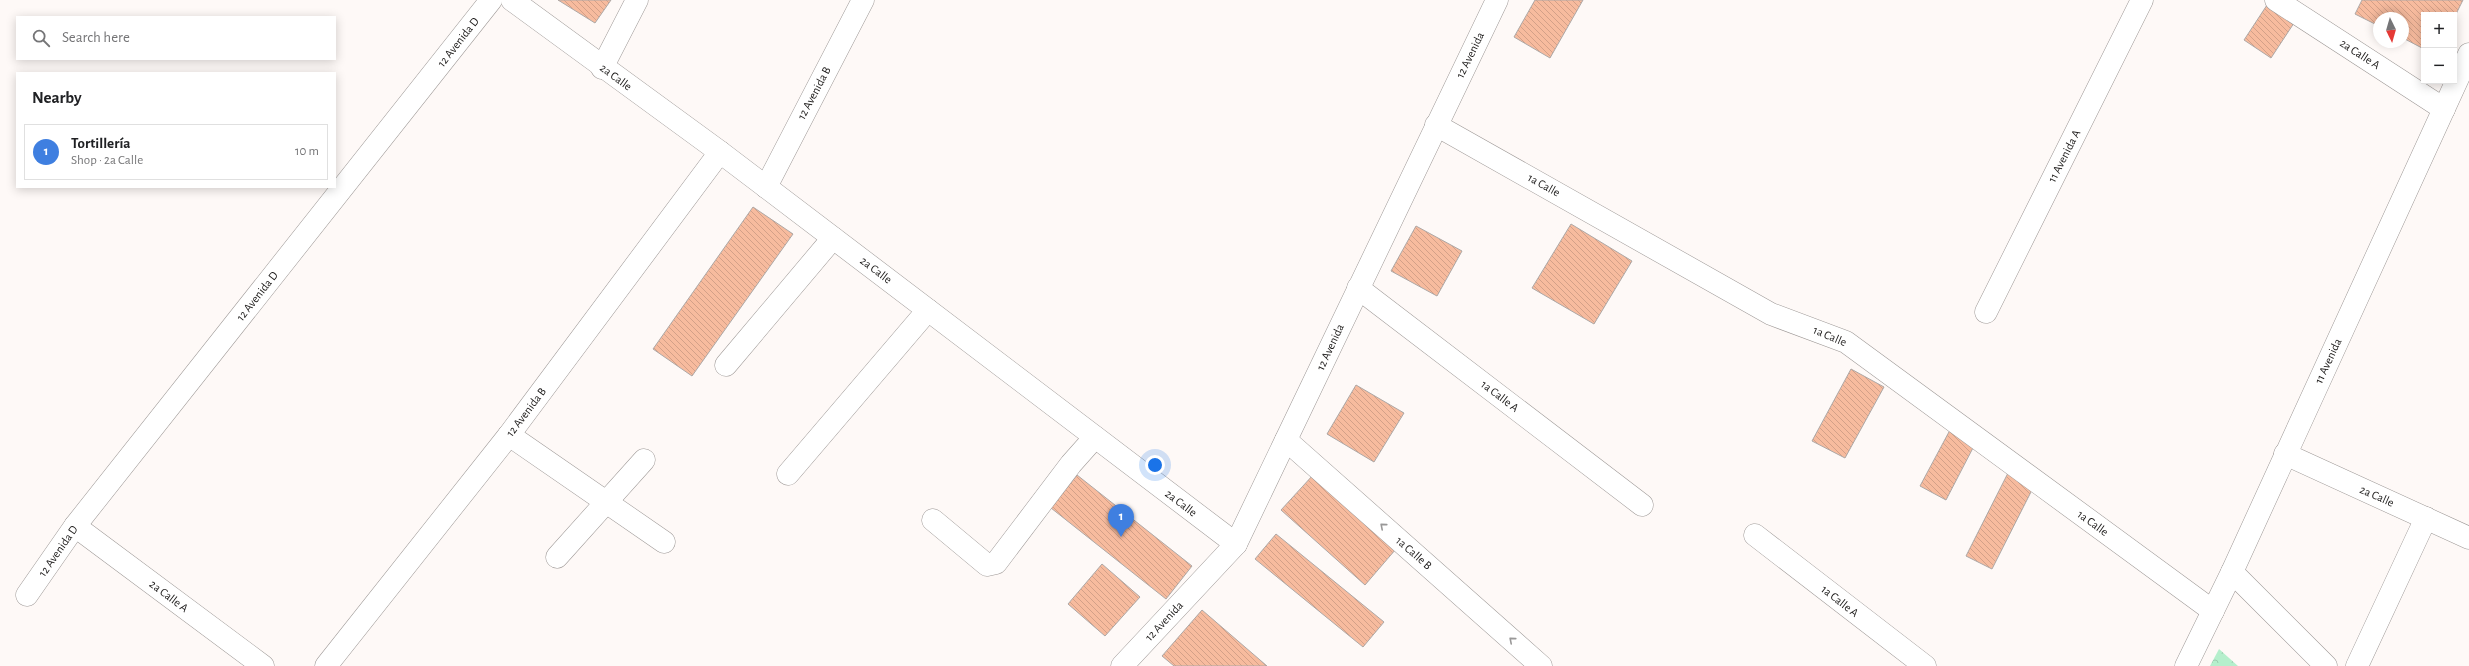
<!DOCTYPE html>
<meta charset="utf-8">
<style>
body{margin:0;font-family:"Alegreya Sans",sans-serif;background:#f2f2f2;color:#202124}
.controls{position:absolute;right:12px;top:12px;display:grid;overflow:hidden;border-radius:0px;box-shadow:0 2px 10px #0003}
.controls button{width:36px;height:36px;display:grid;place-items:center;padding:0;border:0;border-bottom:1px solid #e0e0e0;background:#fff;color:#202124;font:20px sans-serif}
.compass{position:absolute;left:2373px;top:12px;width:36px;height:36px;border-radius:50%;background:#fff;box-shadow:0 2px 10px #0003;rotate:175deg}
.you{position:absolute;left:1155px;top:465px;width:14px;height:14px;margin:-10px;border:3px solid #fff;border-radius:50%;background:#1a73e8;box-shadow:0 0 0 6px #1a73e833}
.badge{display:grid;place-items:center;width:26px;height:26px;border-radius:50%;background:#2a6aa0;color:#fff;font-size:13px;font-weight:700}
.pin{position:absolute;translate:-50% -33px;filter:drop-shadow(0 1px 2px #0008)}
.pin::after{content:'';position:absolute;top:21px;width:14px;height:12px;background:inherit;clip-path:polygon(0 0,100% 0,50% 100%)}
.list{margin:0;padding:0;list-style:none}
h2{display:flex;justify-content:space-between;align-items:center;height:52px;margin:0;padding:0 16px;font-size:17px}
h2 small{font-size:13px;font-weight:400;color:#757577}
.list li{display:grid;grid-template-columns:26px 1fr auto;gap:12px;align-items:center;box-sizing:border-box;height:56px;margin:0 8px 8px;padding:0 8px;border:1px solid #e0e0e0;border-radius:0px}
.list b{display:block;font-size:15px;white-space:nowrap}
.list p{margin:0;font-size:13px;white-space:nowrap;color:#757577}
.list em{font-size:13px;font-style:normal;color:#757577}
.icon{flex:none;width:22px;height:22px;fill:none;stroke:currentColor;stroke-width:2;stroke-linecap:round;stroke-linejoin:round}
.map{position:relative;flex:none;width:2469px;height:666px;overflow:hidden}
.search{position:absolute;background:#fff;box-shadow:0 2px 10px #0003;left:16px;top:16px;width:320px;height:44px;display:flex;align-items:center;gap:10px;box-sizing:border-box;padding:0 14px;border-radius:0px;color:#757577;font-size:15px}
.panel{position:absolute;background:#fff;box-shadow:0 2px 10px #0003;left:16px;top:72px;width:320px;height:116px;border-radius:0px}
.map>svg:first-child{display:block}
</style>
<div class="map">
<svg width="2469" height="666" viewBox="0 0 2469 666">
<defs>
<pattern id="park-crowns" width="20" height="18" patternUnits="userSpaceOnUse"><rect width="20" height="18" fill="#b5efcc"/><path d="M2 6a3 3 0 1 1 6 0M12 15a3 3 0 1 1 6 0" fill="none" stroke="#9bccaf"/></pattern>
<pattern id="building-back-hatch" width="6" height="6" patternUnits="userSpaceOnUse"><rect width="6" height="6" fill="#f7bb9e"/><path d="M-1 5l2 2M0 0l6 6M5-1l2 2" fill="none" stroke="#d3a088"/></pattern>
</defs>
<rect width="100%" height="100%" fill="#fef9f7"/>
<polygon fill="url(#park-crowns)" points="2219,649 2238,666 2210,666"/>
<g fill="url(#building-back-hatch)" stroke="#ada8a6">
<polygon points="558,0 611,0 595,23"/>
<polygon points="1535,0 1583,0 1550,58 1514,37"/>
<polygon points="2362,0 2463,0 2454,18 2454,15 2424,15 2422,48 2403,38 2403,18 2379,18 2379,26 2355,14"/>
<polygon points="2269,2 2296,20 2271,58 2244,40"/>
<polygon points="753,207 793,234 692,376 653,349"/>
<polygon points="1571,224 1632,261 1594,324 1532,288"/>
<polygon points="1416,226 1462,251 1437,296 1391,271"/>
<polygon points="1851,369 1884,387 1845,458 1812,441"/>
<polygon points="1356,385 1404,413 1374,462 1327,434"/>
<polygon points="1950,430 1975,444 1946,500 1920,486"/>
<polygon points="2008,473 2034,486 1992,569 1966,556"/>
<polygon points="1077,475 1192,566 1166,599 1051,508"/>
<polygon points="1313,475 1396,549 1365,585 1281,510"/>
<polygon points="1276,534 1384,622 1363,647 1255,559"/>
<polygon points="1102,564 1140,597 1105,636 1068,604"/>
<polygon points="1202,610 1267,666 1174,666 1162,656"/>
</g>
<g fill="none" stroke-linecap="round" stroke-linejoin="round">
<defs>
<g id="lane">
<polyline points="726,365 833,238"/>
<polyline points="509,435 664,542"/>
<polyline points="788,474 928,310"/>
<polyline points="933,520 987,565 996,563 1071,464 1095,437"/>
<polyline points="557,557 644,460"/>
</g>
<g id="street">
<polyline points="512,0 720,152 1236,544"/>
<polyline points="2276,0 2444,109"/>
<polyline points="602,68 637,0"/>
<polyline points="1436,125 1771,314 1846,342 2213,611"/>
<polyline points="766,187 863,0"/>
<polyline points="1358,288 1642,505"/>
<polyline points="1986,312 2142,0"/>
<polyline points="1286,440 1541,666"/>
<polyline points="2285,454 2469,538"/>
<polyline points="75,526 263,666"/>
<polyline points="1755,535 1925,666"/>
<polyline points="2232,572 2326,666"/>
<polyline points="27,595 75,526 491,0"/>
<polyline points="326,666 509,435 720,152"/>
<polyline points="1122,666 1236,544 1497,0"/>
<polyline points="2186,666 2232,572 2469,54"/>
<polyline points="2357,666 2426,518"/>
</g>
</defs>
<use href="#lane" stroke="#9e9997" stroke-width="23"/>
<use href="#street" stroke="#9e9997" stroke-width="23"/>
<use href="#lane" stroke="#fff" stroke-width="22"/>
<use href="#street" stroke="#fff" stroke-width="22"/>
</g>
<defs><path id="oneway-chevron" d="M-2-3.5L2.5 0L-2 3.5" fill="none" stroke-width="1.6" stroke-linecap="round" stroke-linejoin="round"/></defs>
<g stroke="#999898">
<use href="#oneway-chevron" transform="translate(1383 526) rotate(-139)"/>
<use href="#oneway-chevron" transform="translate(1512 640) rotate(-139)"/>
</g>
<g text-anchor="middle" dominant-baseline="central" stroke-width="3" stroke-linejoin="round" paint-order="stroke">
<g font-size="12" fill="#1c1a19" stroke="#fff">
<text transform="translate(458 42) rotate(-52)">12 Avenida D</text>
<text transform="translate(2360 54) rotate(33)">2a Calle A</text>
<text transform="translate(1470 55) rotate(-64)">12 Avenida</text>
<text transform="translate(616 77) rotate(36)">2a Calle</text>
<text transform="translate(814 93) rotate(-62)">12 Avenida B</text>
<text transform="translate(2064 156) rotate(-63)">11 Avenida A</text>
<text transform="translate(1544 185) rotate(29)">1a Calle</text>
<text transform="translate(876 270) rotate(37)">2a Calle</text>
<text transform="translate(257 296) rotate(-52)">12 Avenida D</text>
<text transform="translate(1830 336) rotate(23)">1a Calle</text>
<text transform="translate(1330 347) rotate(-65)">12 Avenida</text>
<text transform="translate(2328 361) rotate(-65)">11 Avenida</text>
<text transform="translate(1500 396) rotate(37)">1a Calle A</text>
<text transform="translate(526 412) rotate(-53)">12 Avenida B</text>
<text transform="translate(2377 496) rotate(24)">2a Calle</text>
<text transform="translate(1181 503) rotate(37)">2a Calle</text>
<text transform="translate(2093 523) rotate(36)">1a Calle</text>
<text transform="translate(58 551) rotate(-55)">12 Avenida D</text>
<text transform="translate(1414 553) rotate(41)">1a Calle B</text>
<text transform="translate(169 596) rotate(37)">2a Calle A</text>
<text transform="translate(1840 601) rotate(38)">1a Calle A</text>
<text transform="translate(1164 621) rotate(-47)">12 Avenida</text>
</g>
</g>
</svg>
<div class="controls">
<button>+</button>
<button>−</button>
</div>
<svg class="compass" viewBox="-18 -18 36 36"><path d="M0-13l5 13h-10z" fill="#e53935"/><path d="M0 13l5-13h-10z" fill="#757577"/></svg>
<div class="you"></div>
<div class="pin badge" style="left:1121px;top:537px;background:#3f7fe0">1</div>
<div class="search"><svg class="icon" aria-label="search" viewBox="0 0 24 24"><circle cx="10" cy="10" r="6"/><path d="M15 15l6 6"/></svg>Search here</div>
<section class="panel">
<h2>Nearby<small></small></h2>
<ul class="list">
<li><span class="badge" style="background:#3f7fe0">1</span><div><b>Tortillería</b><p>Shop · 2a Calle</p></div><em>10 m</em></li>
</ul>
</section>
</div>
